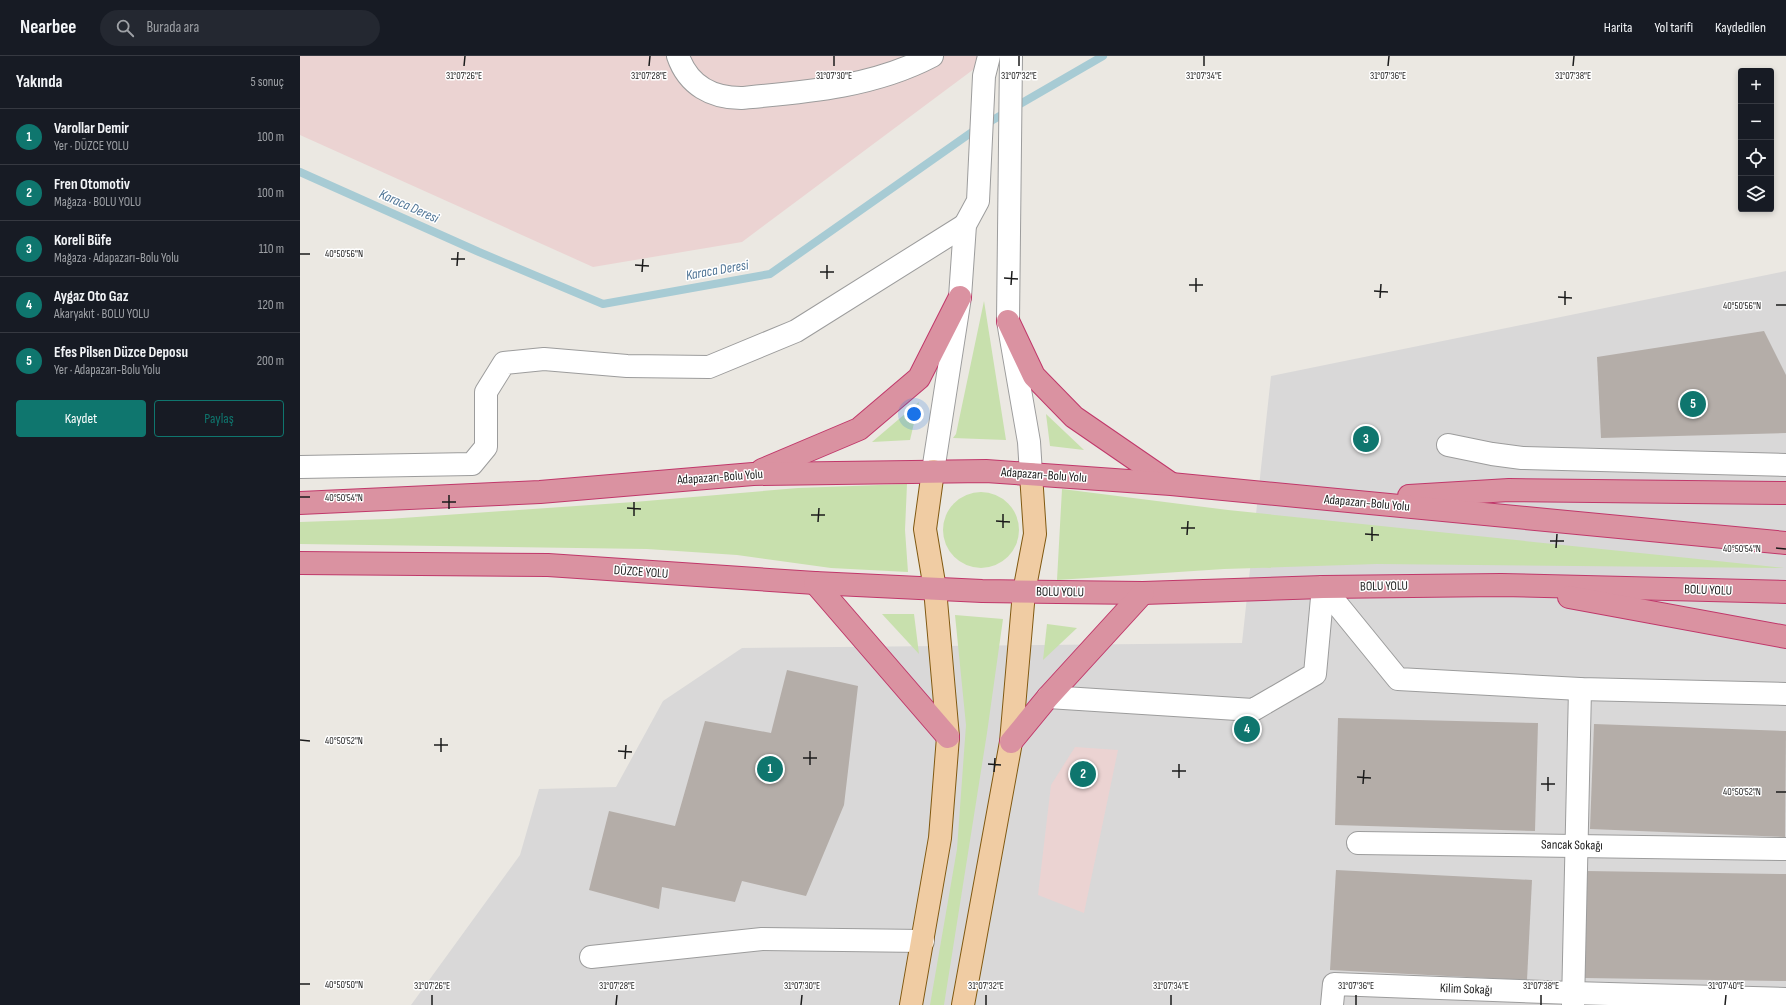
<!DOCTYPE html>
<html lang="tr">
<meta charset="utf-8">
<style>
body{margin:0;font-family:"Sofia Sans Condensed",sans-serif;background:#242831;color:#f1f3f6}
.controls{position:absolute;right:12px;top:12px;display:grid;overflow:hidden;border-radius:4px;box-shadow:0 2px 6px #0003}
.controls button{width:36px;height:36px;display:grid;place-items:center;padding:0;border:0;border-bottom:1px solid #363941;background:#171b24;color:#f1f3f6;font:20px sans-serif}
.you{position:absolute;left:614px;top:358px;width:14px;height:14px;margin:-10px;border:3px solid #fff;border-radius:50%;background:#1a73e8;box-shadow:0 0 0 6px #1a73e833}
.badge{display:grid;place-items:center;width:26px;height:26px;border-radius:50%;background:#0f766e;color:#fff;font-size:13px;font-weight:700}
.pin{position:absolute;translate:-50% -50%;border:2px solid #fff;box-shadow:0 1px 4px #0006}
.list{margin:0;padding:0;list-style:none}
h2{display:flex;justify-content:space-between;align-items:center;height:52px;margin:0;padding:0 16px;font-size:17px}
h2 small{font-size:13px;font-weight:400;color:#9ea1a6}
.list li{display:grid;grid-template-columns:26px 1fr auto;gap:12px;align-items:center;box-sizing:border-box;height:56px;padding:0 16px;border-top:1px solid #363941}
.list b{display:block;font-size:15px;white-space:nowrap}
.list p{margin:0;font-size:13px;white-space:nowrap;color:#9ea1a6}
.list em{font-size:13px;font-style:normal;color:#9ea1a6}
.actions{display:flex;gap:8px;padding:12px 16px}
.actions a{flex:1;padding:9px 0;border:1px solid #0f766e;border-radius:4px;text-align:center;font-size:14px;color:#0f766e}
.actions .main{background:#0f766e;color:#fff}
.icon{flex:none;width:22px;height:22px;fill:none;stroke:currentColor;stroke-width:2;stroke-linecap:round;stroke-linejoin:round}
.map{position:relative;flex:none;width:1486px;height:949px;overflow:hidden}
header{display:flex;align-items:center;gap:24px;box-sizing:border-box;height:56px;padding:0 20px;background:#171b24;border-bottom:1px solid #363941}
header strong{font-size:19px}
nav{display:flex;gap:22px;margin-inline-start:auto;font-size:14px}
.search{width:280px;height:36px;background:#242831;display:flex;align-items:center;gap:10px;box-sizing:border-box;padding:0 14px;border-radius:22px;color:#9ea1a6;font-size:15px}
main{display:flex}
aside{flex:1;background:#171b24}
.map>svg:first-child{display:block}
</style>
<header>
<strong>Nearbee</strong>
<div class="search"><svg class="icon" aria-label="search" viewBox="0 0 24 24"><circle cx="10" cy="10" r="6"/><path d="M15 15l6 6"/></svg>Burada ara</div>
<nav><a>Harita</a><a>Yol tarifi</a><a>Kaydedilen</a></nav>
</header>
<main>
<aside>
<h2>Yakında<small>5 sonuç</small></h2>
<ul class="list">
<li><span class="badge">1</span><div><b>Varollar Demir</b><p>Yer · DÜZCE YOLU</p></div><em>100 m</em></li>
<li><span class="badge">2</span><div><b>Fren Otomotiv</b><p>Mağaza · BOLU YOLU</p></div><em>100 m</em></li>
<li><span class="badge">3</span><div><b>Koreli Büfe</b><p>Mağaza · Adapazarı-Bolu Yolu</p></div><em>110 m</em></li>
<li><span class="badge">4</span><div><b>Aygaz Oto Gaz</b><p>Akaryakıt · BOLU YOLU</p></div><em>120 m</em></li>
<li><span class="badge">5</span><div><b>Efes Pilsen Düzce Deposu</b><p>Yer · Adapazarı-Bolu Yolu</p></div><em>200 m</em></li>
</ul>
<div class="actions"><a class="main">Kaydet</a><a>Paylaş</a></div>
</aside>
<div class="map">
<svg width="1486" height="949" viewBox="0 0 1486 949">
<rect width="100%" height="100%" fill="#ebe8e2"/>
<polygon fill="#d9d8d8" points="1486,215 1486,949 111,949 220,799 239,733 316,731 363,645 442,592 942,587 971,320"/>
<g fill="#ebd3d2">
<polygon points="0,0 678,0 678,10 442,186 293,211 0,79"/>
<polygon points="775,691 818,694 784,857 738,839 751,729"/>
</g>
<g fill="#c8e0ad">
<polygon points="684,245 706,384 653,382 656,378"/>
<polygon points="619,346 610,384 572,386"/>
<polygon points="746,358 784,394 750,390"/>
<polygon points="607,428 605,474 608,516 531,512 437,499 347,493 0,488 0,466 88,463 334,446 498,432"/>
<polygon points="762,433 928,454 1484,512 1077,508 924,513 757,524"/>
<circle cx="681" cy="474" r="38"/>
<polygon points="582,558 614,558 619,598"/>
<polygon points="655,559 703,563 687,677 644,949 630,949 657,793 666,669"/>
<polygon points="747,568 777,572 743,604"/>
</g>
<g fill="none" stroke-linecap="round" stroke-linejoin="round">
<polyline stroke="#a7cbd4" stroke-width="8" points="0,116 179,196 303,248 470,218 672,76 803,0"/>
</g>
<g fill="#b4ada8">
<polygon points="1464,275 1486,319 1486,377 1301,382 1297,301"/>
<polygon points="487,614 558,630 544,749 506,840 442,825 435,846 362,831 359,853 289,834 309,755 375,770 405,665 471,677"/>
<polygon points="1038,662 1238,667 1235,775 1035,769"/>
<polygon points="1294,668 1486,675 1485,781 1290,773"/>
<polygon points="1036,814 1232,824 1227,924 1030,914"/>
<polygon points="1286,815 1486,818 1486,925 1285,922"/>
</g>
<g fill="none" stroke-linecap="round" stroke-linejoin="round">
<defs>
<g id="minor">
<path d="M378,0C388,29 412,42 441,42C507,36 573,31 632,0"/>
<polyline points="711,0 708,265 729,386 731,418"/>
<polyline points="1148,389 1192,398 1222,402 1486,409"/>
<polyline points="0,411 172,408 186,391 186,336 204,307 244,303 327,310 409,311 496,275 665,169"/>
<polyline points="633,415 660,241 665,169 678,145 684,20 689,0"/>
<polyline points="1023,531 1098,623 1280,633 1486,638"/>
<polyline points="748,641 953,654 1015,618 1023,531"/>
<polyline points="1058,787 1486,793"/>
<polyline points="291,901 462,883 623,885"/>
<polyline points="1032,949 1034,928 1273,937 1486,943"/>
<polyline points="1273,949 1280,633"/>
</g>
<g id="major">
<polyline points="611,949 640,782 648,681 635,533 625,473 633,415"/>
<polyline points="663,949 711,686 724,536 735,478 731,418"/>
</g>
<g id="highway">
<polyline points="708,265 734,320 774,361 870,427"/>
<polyline points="462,414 559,373 619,322 660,241"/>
<polyline points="1109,440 1209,434 1486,437"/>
<polyline points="0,447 240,436 453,418 686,415 871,428 1486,487"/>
<polyline points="0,507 248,509 515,527 682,535 843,537 1023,531 1201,529 1486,536"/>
<polyline points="515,527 648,681"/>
<polyline points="1269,541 1486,581"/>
<polyline points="711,686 748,641 843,537"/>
</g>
</defs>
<use href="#minor" stroke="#9c9c9c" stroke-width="24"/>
<use href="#major" stroke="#815911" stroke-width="24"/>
<use href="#highway" stroke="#c0386a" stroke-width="24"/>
<use href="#minor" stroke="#fff" stroke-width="22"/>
<use href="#major" stroke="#f0cca3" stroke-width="22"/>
<use href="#highway" stroke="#da92a1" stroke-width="22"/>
</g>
<path fill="none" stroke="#1b1b1b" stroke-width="1.5" d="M164,10L165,0M349,10L350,0M534,10V0M719,10V0M904,10V0M1088,10L1089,0M1273,10L1274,0M0,198H10M151,203H165M335,209L349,210M157,210L158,196M342,216L343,203M520,216H534M704,222L718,223M527,223V209M711,229L712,215M889,229H903M1074,235L1088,236M896,236V222M1258,241L1272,242M1080,242L1081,228M1265,249V235M1476,249H1486M0,441H10M142,446H156M327,452L341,453M149,453V439M511,459H525M334,460V446M696,465L710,466M518,466L519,452M703,472V458M881,472H895M1065,478L1079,479M887,479L888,465M1072,485V471M1250,485H1264M1256,492L1257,478M1476,492L1486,493M0,684L10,685M134,689H148M318,695L332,696M141,696V682M503,702H517M325,703L326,689M688,708L701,709M510,709V695M872,715H886M694,716L695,702M1057,721L1071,722M879,722V708M1063,728L1064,714M1241,728H1255M1248,735V721M1476,736H1486M0,928H10M132,949V939M316,949L317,939M501,949L502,939M686,949V939M871,949V939M1056,949V939M1241,949V939M1425,949L1426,939"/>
<g text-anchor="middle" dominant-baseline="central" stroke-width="3" stroke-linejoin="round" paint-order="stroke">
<g font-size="13" fill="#1b1b1b" stroke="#fff">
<text transform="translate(744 419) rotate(4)">Adapazarı-Bolu Yolu</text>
<text transform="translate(420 421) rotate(-4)">Adapazarı-Bolu Yolu</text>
<text transform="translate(1067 447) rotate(5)">Adapazarı-Bolu Yolu</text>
<text transform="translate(341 516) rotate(4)">DÜZCE YOLU</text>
<text transform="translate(1084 530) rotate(-1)">BOLU YOLU</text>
<text transform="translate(1408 534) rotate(2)">BOLU YOLU</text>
<text transform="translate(760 536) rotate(1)">BOLU YOLU</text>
<text transform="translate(1272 789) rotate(1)">Sancak Sokağı</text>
<text transform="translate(1166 933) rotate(2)">Kilim Sokağı</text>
</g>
<g font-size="14" font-style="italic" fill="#517697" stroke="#fff">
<text transform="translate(109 150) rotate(24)">Karaca Deresi</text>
<text transform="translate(417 214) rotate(-10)">Karaca Deresi</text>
</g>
</g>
<g font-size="10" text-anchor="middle" fill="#1b1b1b" stroke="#fff" stroke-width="3" stroke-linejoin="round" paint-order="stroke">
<text x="164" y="23">31°07'26"E</text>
<text x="349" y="23">31°07'28"E</text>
<text x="534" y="23">31°07'30"E</text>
<text x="719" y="23">31°07'32"E</text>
<text x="904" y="23">31°07'34"E</text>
<text x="1088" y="23">31°07'36"E</text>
<text x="1273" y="23">31°07'38"E</text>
<text x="44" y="201">40°50'56"N</text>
<text x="1442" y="253">40°50'56"N</text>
<text x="44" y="445">40°50'54"N</text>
<text x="1442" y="496">40°50'54"N</text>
<text x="44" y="688">40°50'52"N</text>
<text x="1442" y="739">40°50'52"N</text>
<text x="44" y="932">40°50'50"N</text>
<text x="132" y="933">31°07'26"E</text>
<text x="317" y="933">31°07'28"E</text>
<text x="502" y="933">31°07'30"E</text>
<text x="686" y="933">31°07'32"E</text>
<text x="871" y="933">31°07'34"E</text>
<text x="1056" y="933">31°07'36"E</text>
<text x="1241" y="933">31°07'38"E</text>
<text x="1426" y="933">31°07'40"E</text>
</g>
</svg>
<div class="controls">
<button>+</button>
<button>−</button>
<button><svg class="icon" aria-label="locate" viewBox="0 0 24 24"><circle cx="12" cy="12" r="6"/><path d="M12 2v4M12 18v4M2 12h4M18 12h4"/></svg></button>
<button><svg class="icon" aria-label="layers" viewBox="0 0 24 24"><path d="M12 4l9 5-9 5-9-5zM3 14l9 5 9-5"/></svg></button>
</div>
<div class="you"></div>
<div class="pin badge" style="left:470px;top:713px">1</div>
<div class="pin badge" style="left:783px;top:718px">2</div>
<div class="pin badge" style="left:1066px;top:383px">3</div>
<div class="pin badge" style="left:947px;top:673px">4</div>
<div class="pin badge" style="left:1393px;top:348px">5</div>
</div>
</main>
